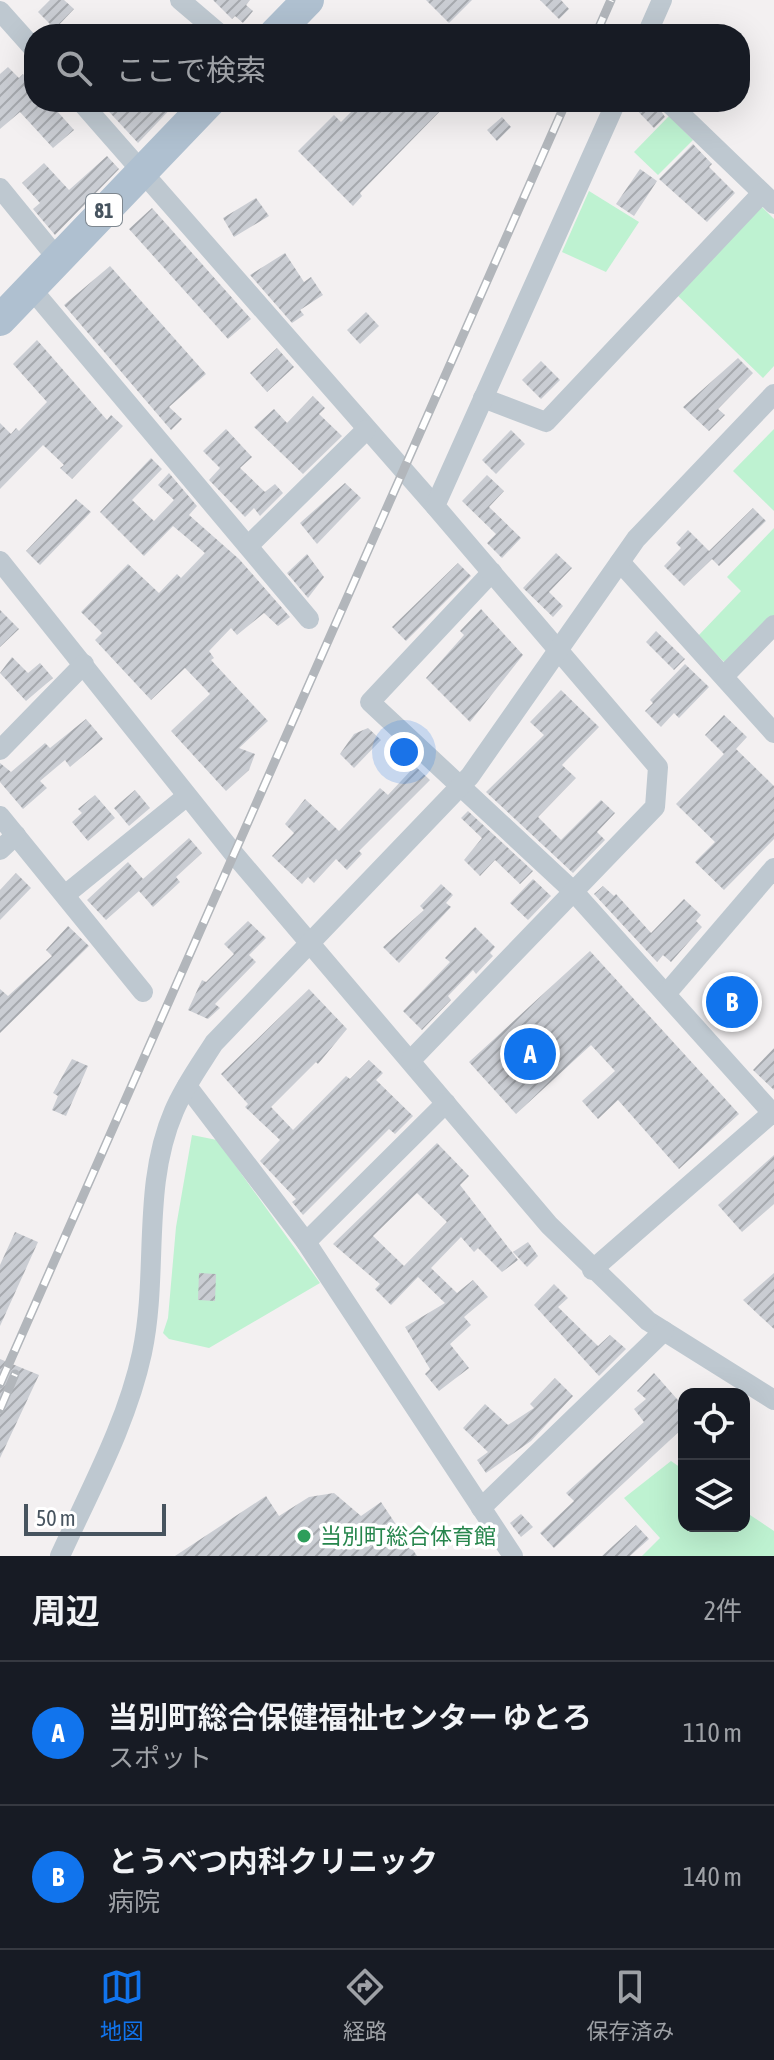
<!DOCTYPE html>
<html lang="ja">
<meta charset="utf-8">
<style>
body{margin:0;font-family:"Asap Condensed","Noto Sans JP",sans-serif;background:#242831;color:#f1f3f6}
.controls{position:absolute;right:24px;bottom:24px;display:grid;overflow:hidden;border-radius:16px;box-shadow:0 8px 32px #0002}
.controls button{width:72px;height:72px;display:grid;place-items:center;padding:0;border:0;border-bottom:2px solid #363941;background:#171b24;color:#f1f3f6;font:40px sans-serif}
.scale{position:absolute;left:24px;bottom:20px;width:142px;box-sizing:border-box;padding-left:8px;border:4px solid #47545f;border-top:0;font-size:22px;line-height:28px;white-space:nowrap;color:#47545f;-webkit-text-stroke:6px #fff;paint-order:stroke}
.you{position:absolute;left:404px;top:752px;width:28px;height:28px;margin:-20px;border:6px solid #fff;border-radius:50%;background:#1a73e8;box-shadow:0 0 0 12px #1a73e833}
.badge{display:grid;place-items:center;width:52px;height:52px;border-radius:50%;background:#1174ed;color:#fff;font-size:26px;font-weight:700}
.pin{position:absolute;translate:-50% -50%;border:4px solid #fff;box-shadow:0 2px 8px #0006}
.list{margin:0;padding:0;list-style:none}
h2{display:flex;justify-content:space-between;align-items:center;height:104px;margin:0;padding:0 32px;font-size:34px}
h2 small{font-size:26px;font-weight:400;color:#9ea1a6}
.list li{display:grid;grid-template-columns:52px 1fr auto;gap:24px;align-items:center;box-sizing:border-box;height:144px;padding:0 32px;border-top:2px solid #363941}
.list b{display:block;font-size:30px;white-space:nowrap}
.list p{margin:0;font-size:26px;white-space:nowrap;color:#9ea1a6}
.list em{font-size:26px;font-style:normal;color:#9ea1a6}
.icon{flex:none;width:44px;height:44px;fill:none;stroke:currentColor;stroke-width:2;stroke-linecap:round;stroke-linejoin:round}
.map{position:relative;flex:none;width:774px;height:1556px;overflow:hidden}
.search{position:absolute;background:#171b24;box-shadow:0 8px 32px #0002;left:24px;right:24px;top:24px;height:88px;display:flex;align-items:center;gap:20px;box-sizing:border-box;padding:0 28px;border-radius:32px;color:#9ea1a6;font-size:30px}
.sheet{height:392px;background:#171b24}
nav{display:flex;justify-content:space-around;align-items:center;box-sizing:border-box;height:112px;border-top:2px solid #363941;background:#171b24;font-size:22px;color:#9ea1a6}
nav a{display:grid;justify-items:center;gap:4px}
nav .on{color:#1174ed}
.map>svg:first-child{display:block}
</style>
<div class="map">
<svg width="774" height="1556" viewBox="0 0 774 1556">
<defs>
<pattern id="building-hatch" width="6" height="6" patternUnits="userSpaceOnUse" patternTransform="scale(2)"><rect width="6" height="6" fill="#cacdd3"/><path d="M-1 1l2-2M0 6l6-6M5 7l2-2" fill="none" stroke="#a6a9ae"/></pattern>
</defs>
<rect width="100%" height="100%" fill="#f3f0f1"/>
<g fill="#bef2d1">
<polygon points="669,116 693,140 658,175 634,152"/>
<polygon points="589,191 639,222 606,272 562,252"/>
<polygon points="762,207 774,219 774,366 763,378 677,295"/>
<polygon points="774,429 774,511 733,471"/>
<polygon points="774,528 774,617 727,665 698,636 741,591 727,577"/>
<polygon points="192,1135 217,1140 320,1283 209,1348 169,1339 163,1333 168,1318 176,1227"/>
<polygon points="671,1461 684,1470 684,1526 744,1526 744,1511 774,1531 774,1556 642,1556 660,1538 624,1498"/>
</g>
<g fill="url(#building-hatch)" fill-rule="evenodd">
<polygon points="50,0 64,0 74,9 55,29 38,12"/>
<polygon points="213,0 250,0 246,5 253,11 243,23 235,16 232,19"/>
<polygon points="426,0 472,0 449,23"/>
<polygon points="540,0 561,0 569,9 559,19"/>
<polygon points="8,67 19,78 23,74 34,86 34,102 49,102 74,130 53,148 20,112 0,129 0,74"/>
<polygon points="100,102 177,102 138,143"/>
<polygon points="361,102 449,102 360,193 362,196 353,206 298,151 334,115 341,122"/>
<polygon points="629,102 655,102 665,117 654,128"/>
<polygon points="502,117 511,127 497,141 487,130"/>
<polygon points="693,144 712,164 709,167 735,193 707,222 659,179"/>
<polygon points="107,156 119,169 55,235 33,209 40,203 22,183 44,163 69,190"/>
<polygon points="640,169 657,181 634,216 616,204"/>
<polygon points="256,198 269,216 234,237 223,218"/>
<polygon points="152,208 251,319 228,339 129,229"/>
<polygon points="285,253 304,282 311,277 323,295 300,310 304,315 292,323 250,275"/>
<polygon points="110,266 206,374 169,407 182,419 171,430 64,305"/>
<polygon points="366,312 379,326 360,344 347,330"/>
<polygon points="37,340 107,420 111,415 123,426 72,479 60,468 64,465 43,445 0,489 0,423 11,434 16,428 19,431 47,402 13,364"/>
<polygon points="277,348 294,367 267,392 250,373"/>
<polygon points="738,358 753,373 718,409 725,415 709,431 683,407"/>
<polygon points="541,361 560,380 541,399 522,380"/>
<polygon points="313,396 325,408 319,414 342,436 303,474 254,427 274,409 287,423"/>
<polygon points="226,429 252,457 240,468 265,492 275,484 283,493 260,516 254,508 245,517 209,480 220,468 203,451"/>
<polygon points="511,430 525,444 496,474 482,460"/>
<polygon points="151,458 162,469 132,500 154,521 174,500 158,485 169,473 197,506 189,515 239,559 290,617 278,626 264,613 237,635 231,628 209,651 214,658 211,660 268,721 239,748 255,754 249,770 226,791 171,731 210,694 185,668 151,700 95,640 102,633 81,612 128,564 159,593 177,574 181,578 205,553 173,526 144,556 100,512"/>
<polygon points="487,475 504,491 489,507 521,538 502,558 487,543 496,534 462,501"/>
<polygon points="345,483 361,498 317,544 300,523"/>
<polygon points="76,499 91,512 40,565 26,551"/>
<polygon points="753,508 766,521 719,566 712,559 684,586 664,566 681,548 676,543 688,530 709,551"/>
<polygon points="556,553 572,568 549,592 563,606 553,617 523,588"/>
<polygon points="307,554 324,577 308,598 287,573"/>
<polygon points="458,563 471,576 406,641 392,627"/>
<polygon points="481,609 523,655 470,722 426,678 464,635 460,631"/>
<polygon points="0,610 19,629 0,647"/>
<polygon points="656,631 685,659 674,670 646,642"/>
<polygon points="12,657 28,673 40,663 53,678 26,701 0,673"/>
<polygon points="685,664 709,687 679,718 674,713 661,727 645,711 653,703 650,700"/>
<polygon points="561,690 599,727 562,765 576,778 538,817 561,840 601,800 615,813 597,832 605,840 573,873 486,792 544,735 530,722"/>
<polygon points="724,715 747,737 736,749 774,786 774,839 724,890 695,862 715,842 676,804 724,754 705,735"/>
<polygon points="86,719 103,739 70,767 65,760 40,781 47,788 23,809 0,782 0,763 11,772 45,743 50,748"/>
<polygon points="368,728 381,740 354,768 340,754 354,734"/>
<polygon points="415,766 430,780 359,851 362,854 347,870 336,859 314,883 308,877 302,884 272,856 294,833 285,824 305,799 339,831 380,788 388,795"/>
<polygon points="135,790 150,808 129,826 114,808"/>
<polygon points="95,795 115,818 88,841 72,822 82,813 78,809"/>
<polygon points="468,811 533,871 520,884 495,860 480,876 464,860 482,838 461,818"/>
<polygon points="189,838 202,853 176,877 180,882 153,907 139,891 106,920 87,900 128,862 143,879"/>
<polygon points="16,873 31,888 0,920 0,890"/>
<polygon points="533,879 551,896 528,920 510,903"/>
<polygon points="441,884 453,895 446,903 451,907 399,963 383,947 424,910 420,906"/>
<polygon points="603,886 614,896 616,894 651,933 684,899 701,915 696,921 702,927 671,962 663,955 657,962 594,894"/>
<polygon points="248,921 266,938 249,955 256,962 215,1004 220,1008 208,1019 188,1010 202,980 206,982 234,954 224,944"/>
<polygon points="68,926 89,946 0,1033 0,989 8,996 52,956 46,950"/>
<polygon points="475,927 495,947 490,953 493,956 476,974 473,970 448,996 451,1000 422,1030 403,1011 450,962 445,958"/>
<polygon points="590,951 739,1114 679,1169 618,1100 598,1119 582,1101 615,1071 591,1045 516,1114 469,1062"/>
<polygon points="309,989 347,1029 318,1064 316,1062 271,1107 293,1130 346,1076 350,1079 369,1060 383,1073 376,1080 413,1116 395,1134 389,1129 303,1215 292,1202 296,1199 260,1161 280,1140 245,1107 248,1104 221,1074"/>
<polygon points="774,1048 774,1090 753,1070"/>
<polygon points="72,1059 88,1066 66,1116 52,1110 58,1096 53,1093"/>
<path d="M437,1143L469,1176L460,1185L518,1260L502,1272L478,1248L474,1252L461,1237L431,1268L457,1293L473,1280L488,1297L464,1317L471,1325L450,1344L469,1368L439,1391L425,1374L430,1369L405,1327L445,1303L418,1277L391,1305L375,1289L380,1284L333,1244ZM417,1193L447,1222L404,1266L373,1236Z"/>
<polygon points="774,1155 774,1204 742,1232 718,1205"/>
<polygon points="15,1232 38,1242 0,1326 0,1265"/>
<polygon points="528,1242 538,1256 527,1267 513,1252"/>
<polygon points="199,1273 216,1274 215,1301 198,1300"/>
<polygon points="774,1273 774,1329 743,1300"/>
<polygon points="554,1284 568,1298 558,1307 598,1346 610,1335 626,1349 599,1376 534,1305"/>
<polygon points="0,1359 39,1375 0,1458"/>
<polygon points="654,1373 684,1407 684,1427 554,1548 540,1533 574,1501 566,1493 644,1422 634,1409 646,1399 637,1391"/>
<polygon points="555,1378 573,1396 531,1441 486,1473 477,1460 488,1452 463,1428 485,1404 508,1425 534,1408 530,1404"/>
<polygon points="334,1493 361,1516 381,1502 417,1556 175,1556 266,1496 279,1516 309,1497"/>
<polygon points="521,1514 533,1527 521,1537 510,1523"/>
<polygon points="636,1525 649,1539 630,1556 602,1556"/>
</g>
<g fill="none" stroke-linecap="round" stroke-linejoin="round">
<g stroke="#bec8d0" stroke-width="20">
<polyline points="180,0 220,34"/>
<polyline points="0,11 34,49"/>
<polyline points="647,34 662,0"/>
<polyline points="81,102 435,506"/>
<polyline points="668,102 774,204"/>
<polyline points="0,188 57,258"/>
<polyline points="29,286 309,619"/>
<polyline points="483,398 546,422 762,193"/>
<polyline points="248,546 366,430"/>
<polyline points="0,561 234,854 549,1225 648,1321 774,1400"/>
<polyline points="620,562 774,733"/>
<polyline points="492,572 370,702 574,892 774,1115"/>
<polyline points="725,675 774,625"/>
<polyline points="0,750 84,664"/>
<polyline points="0,816 143,992"/>
<polyline points="0,850 16,835"/>
<polyline points="65,895 187,796"/>
<polyline points="666,994 774,868"/>
<polyline points="411,1060 655,807 658,767 435,506 616,102"/>
<polyline points="187,1086 306,1242 513,1556"/>
<polyline points="306,1242 446,1103"/>
<polyline points="592,1270 772,1113"/>
<polyline points="481,1508 664,1331"/>
<path d="M60,1556C90,1490 127,1423 142,1353C159,1273 141,1187 174,1111C184,1087 200,1065 214,1043L470,776L636,539L774,394"/>
</g>
<g stroke="#afc0d0" stroke-width="32">
<polyline points="275,34 308,0"/>
<polyline points="0,320 209,102"/>
</g>
<defs>
<g id="rail">
<polyline points="596,34 611,0"/>
<polyline points="0,1384 566,102"/>
<polyline points="0,1409 15,1374"/>
</g>
</defs>
<use href="#rail" stroke="#b2b6bb" stroke-width="9"/>
<use href="#rail" stroke="#fff" stroke-width="6" stroke-dasharray="18" stroke-linecap="butt"/>
</g>
<circle fill="#2e9e5b" stroke="#fff" stroke-width="3" cx="304" cy="1536" r="8"/>
<g text-anchor="middle" dominant-baseline="central" stroke-width="7" stroke-linejoin="round" paint-order="stroke">
<rect fill="#fff" stroke="#7e878f" stroke-width="2" x="86" y="194" width="36" height="32" rx="6"/>
<g font-size="20" font-weight="bold" fill="#47545f">
<text x="104" y="210">81</text>
</g>
<g font-size="22" fill="#27864d" stroke="#fff" text-anchor="start">
<text x="320" y="1536">当別町総合体育館</text>
</g>
</g>
</svg>
<div class="controls">
<button><svg class="icon" aria-label="locate" viewBox="0 0 24 24"><circle cx="12" cy="12" r="6"/><path d="M12 2v4M12 18v4M2 12h4M18 12h4"/></svg></button>
<button><svg class="icon" aria-label="layers" viewBox="0 0 24 24"><path d="M12 4l9 5-9 5-9-5zM3 14l9 5 9-5"/></svg></button>
</div>
<div class="scale">50 m</div>
<div class="you"></div>
<div class="pin badge" style="left:530px;top:1054px">A</div>
<div class="pin badge" style="left:732px;top:1002px">B</div>
<div class="search"><svg class="icon" aria-label="search" viewBox="0 0 24 24"><circle cx="10" cy="10" r="6"/><path d="M15 15l6 6"/></svg>ここで検索</div>
</div>
<section class="sheet">
<h2>周辺<small>2件</small></h2>
<ul class="list">
<li><span class="badge">A</span><div><b>当別町総合保健福祉センター ゆとろ</b><p>スポット</p></div><em>110 m</em></li>
<li><span class="badge">B</span><div><b>とうべつ内科クリニック</b><p>病院</p></div><em>140 m</em></li>
</ul>
</section>
<nav>
<a class="on"><svg class="icon" aria-label="map" viewBox="0 0 24 24"><path d="M3 6l6-2 6 2 6-2v14l-6 2-6-2-6 2zM9 4v14M15 6v14"/></svg>地図</a>
<a><svg class="icon" aria-label="directions" viewBox="0 0 24 24"><path d="M12 3l9 9-9 9-9-9zM9 14v-3h6M13 9l2 2-2 2"/></svg>経路</a>
<a><svg class="icon" aria-label="saved" viewBox="0 0 24 24"><path d="M7 4h10v16l-5-4-5 4z"/></svg>保存済み</a>
</nav>
